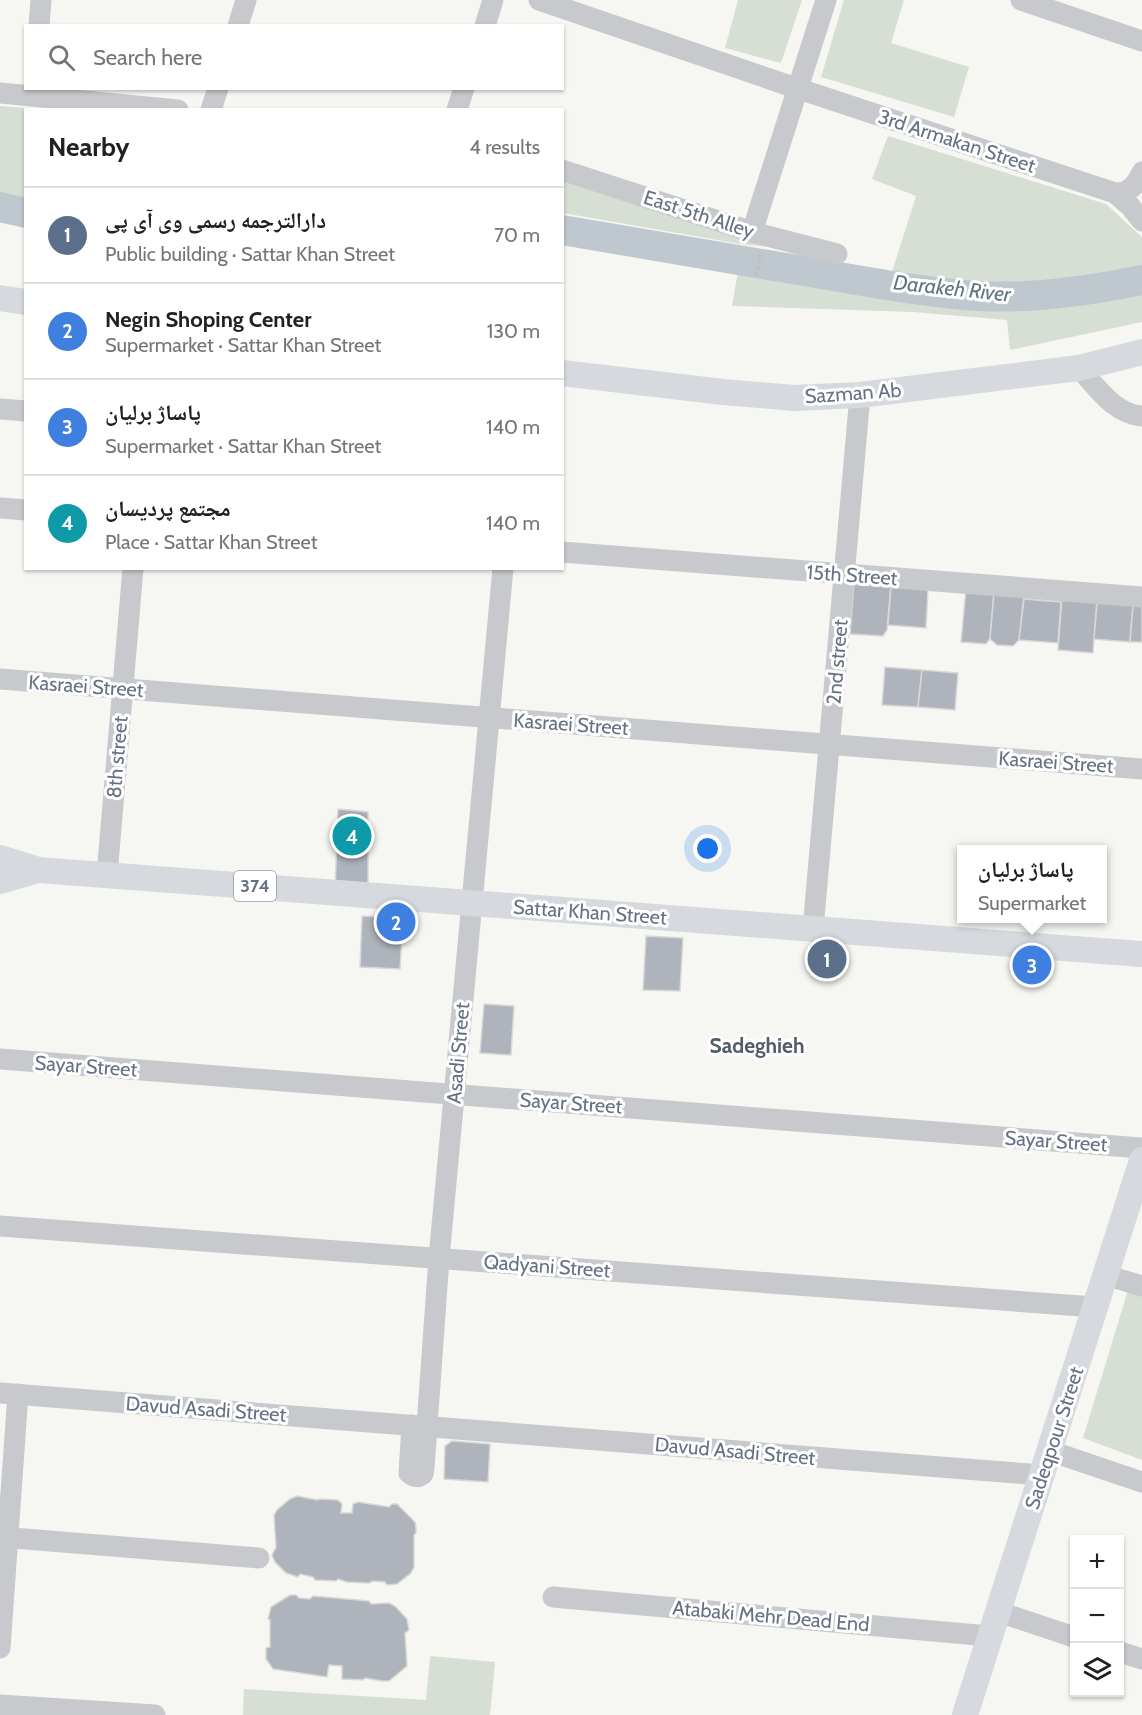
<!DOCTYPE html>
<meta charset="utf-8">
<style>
body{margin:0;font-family:Cabin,"Noto Naskh Arabic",sans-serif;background:#f2f2f2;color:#202124}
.controls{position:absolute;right:18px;bottom:18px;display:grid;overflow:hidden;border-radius:0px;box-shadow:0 2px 4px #0004}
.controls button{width:54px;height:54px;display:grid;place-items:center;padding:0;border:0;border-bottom:2px solid #e0e0e0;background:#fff;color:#202124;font:30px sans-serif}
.you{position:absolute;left:708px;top:849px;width:21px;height:21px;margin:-15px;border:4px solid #fff;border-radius:50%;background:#1a73e8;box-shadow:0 0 0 9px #1a73e833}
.badge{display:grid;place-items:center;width:39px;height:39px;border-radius:50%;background:#e76b23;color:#fff;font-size:20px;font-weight:700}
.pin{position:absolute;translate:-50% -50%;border:3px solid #fff;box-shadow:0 2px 6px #0006}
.popup{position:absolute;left:957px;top:845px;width:150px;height:78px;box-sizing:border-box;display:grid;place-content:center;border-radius:0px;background:#fff;filter:drop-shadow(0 2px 4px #0005);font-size:20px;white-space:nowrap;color:#757577}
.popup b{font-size:22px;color:#202124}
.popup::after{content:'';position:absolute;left:50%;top:100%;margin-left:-12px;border:12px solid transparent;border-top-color:#fff}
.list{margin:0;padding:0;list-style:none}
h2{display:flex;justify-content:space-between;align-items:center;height:78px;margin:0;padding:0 24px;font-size:26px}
h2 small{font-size:20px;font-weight:400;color:#757577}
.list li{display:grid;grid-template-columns:39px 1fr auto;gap:18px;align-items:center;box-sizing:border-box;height:96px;padding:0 24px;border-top:2px solid #e0e0e0}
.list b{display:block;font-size:22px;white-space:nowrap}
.list p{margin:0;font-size:20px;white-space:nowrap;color:#757577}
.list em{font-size:20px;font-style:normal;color:#757577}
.icon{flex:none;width:33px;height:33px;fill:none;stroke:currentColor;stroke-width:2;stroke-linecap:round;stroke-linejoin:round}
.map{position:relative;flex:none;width:1142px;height:1715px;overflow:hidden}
.search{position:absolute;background:#fff;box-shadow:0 2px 4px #0004;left:24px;top:24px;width:540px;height:66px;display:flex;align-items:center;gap:15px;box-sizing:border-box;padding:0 21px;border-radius:0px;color:#757577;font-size:22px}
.panel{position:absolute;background:#fff;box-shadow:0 2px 4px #0004;left:24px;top:108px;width:540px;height:462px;border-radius:0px}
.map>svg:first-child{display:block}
</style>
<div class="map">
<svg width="1142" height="1715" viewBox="0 0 1142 1715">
<rect width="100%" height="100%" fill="#f6f7f3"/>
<g fill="#d7ded4">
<polygon points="738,0 802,0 781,63 725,48"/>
<polygon points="844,0 904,0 891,43 969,67 954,117 821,77"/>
<polygon points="0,106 39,109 26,110 25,205 0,199"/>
<polygon points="888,136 1106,204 1142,237 1142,273 1086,283 982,288 892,272 916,196 872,179"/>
<polygon points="562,178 808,251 740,244 563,213"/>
<polygon points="739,265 971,300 1116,294 1142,288 1142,322 1010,350 1007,320 913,312 732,306"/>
<polygon points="1128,1290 1142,1294 1142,1460 1083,1438"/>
<polygon points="430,1656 495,1662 490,1715 243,1715 244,1689 426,1700"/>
</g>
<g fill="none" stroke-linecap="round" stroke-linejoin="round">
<g stroke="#bfc8ce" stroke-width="30">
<polyline points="0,207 26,213"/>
<polyline points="562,230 756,263"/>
<path d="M762,264C834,275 906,291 979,296C1033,299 1089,291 1142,280"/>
</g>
</g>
<g fill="#afb4bc" stroke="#d8d8d6" stroke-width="1.5">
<polygon points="854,583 891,585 887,630 883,636 850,634"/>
<polygon points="891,586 928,589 926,628 888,625"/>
<polygon points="966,589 994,592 990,639 986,644 961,642"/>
<polygon points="994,593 1024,595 1019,640 1013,646 997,645 990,639"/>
<polygon points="1062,597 1097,600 1093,653 1058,650"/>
<polygon points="1024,599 1061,602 1058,643 1019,640"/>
<polygon points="1097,603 1133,605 1130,642 1094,639"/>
<polygon points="1133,605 1142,605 1142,642 1130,642"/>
<polygon points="885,667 922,670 918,707 882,705"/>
<polygon points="922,670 958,673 955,710 918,707"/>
<polygon points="338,809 368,812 368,895 335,892"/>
<polygon points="362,916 403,918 400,969 360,967"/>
<polygon points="646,936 683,938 680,991 643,990"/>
<polygon points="484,1004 514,1006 511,1055 480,1053"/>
<polygon points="452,1441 490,1444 488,1482 444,1479 445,1446"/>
<polygon points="297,1496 317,1500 320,1499 338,1500 342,1504 341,1513 352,1513 353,1504 358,1502 389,1507 392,1504 397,1504 415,1522 416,1528 416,1533 414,1535 414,1567 411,1573 397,1584 387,1585 385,1582 373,1581 369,1583 347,1582 338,1579 336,1581 315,1580 313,1577 300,1574 298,1577 286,1573 275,1562 272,1555 276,1547 274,1515 277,1510 290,1499"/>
<polygon points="290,1595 296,1595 299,1598 310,1599 313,1596 369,1601 371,1604 389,1603 395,1606 407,1619 409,1630 405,1633 407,1666 389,1681 382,1681 365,1678 363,1680 342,1679 342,1666 329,1665 327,1677 273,1669 266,1659 266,1648 270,1647 270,1620 268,1619 271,1607"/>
</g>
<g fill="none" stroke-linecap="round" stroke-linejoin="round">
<polyline stroke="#bebfc2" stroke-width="3" stroke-dasharray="3 3" stroke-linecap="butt" points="756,275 761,253"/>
<g stroke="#c7c9cd" stroke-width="21">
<polyline points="539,0 799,89 1115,193 1130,206 1142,221"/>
<polyline points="1021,0 1142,41"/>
<polyline points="39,26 41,0"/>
<polyline points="238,26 246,0"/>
<polyline points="485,26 493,0"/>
<polyline points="0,93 178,110"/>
<polyline points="211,110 218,88"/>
<polyline points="457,110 464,88"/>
<polyline points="562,170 752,232 837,254"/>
<path d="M1115,193C1129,194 1137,184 1142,172"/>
<polyline points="752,232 826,0"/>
<path d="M1079,368C1097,387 1114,414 1142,416"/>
<polyline points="0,409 26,411"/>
<polyline points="0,508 26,510"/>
<polyline points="562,552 1142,597"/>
<polyline points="0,679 1142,769"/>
<polyline points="107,875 133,568"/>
<polyline points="813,929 860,395"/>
<polyline points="0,1059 1142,1148"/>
<polyline points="0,1226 1095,1307"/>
<polyline points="1105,1275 1142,1286"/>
<polyline points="0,1393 1042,1475"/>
<path d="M412,1425L409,1473C414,1477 418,1478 423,1474L424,1468L439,1258L503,568"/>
<polyline points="1050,1451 1142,1482"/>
<polyline points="0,1537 259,1558"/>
<polyline points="553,1597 989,1636"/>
<polyline points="999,1612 1074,1637"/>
<polyline points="0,1648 18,1394"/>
<polyline points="1120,1652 1142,1659"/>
<polyline points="0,1705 155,1715"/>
</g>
<g stroke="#d6dadf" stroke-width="26">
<polyline points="0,298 26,302"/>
<polyline points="562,373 723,392 794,398 860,395 1079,368 1142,352"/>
<polyline points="0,858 38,870 1142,954"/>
<polyline points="0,881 38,870"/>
<polyline points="965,1715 1142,1160"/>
</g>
</g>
<g text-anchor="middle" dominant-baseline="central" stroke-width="6" stroke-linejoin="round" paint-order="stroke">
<rect fill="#fff" stroke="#939caa" stroke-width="1.5" x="234" y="871" width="42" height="30" rx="4.5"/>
<g font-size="18" font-weight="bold" fill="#657285">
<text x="255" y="886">374</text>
</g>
<g font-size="20" fill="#657285" stroke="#fff">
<text transform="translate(957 141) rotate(18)">3rd Armakan Street</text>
<text transform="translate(699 214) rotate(18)">East 5th Alley</text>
<text transform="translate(853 393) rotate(-4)">Sazman Ab</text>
<text transform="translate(852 575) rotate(4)">15th Street</text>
<text transform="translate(837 662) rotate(-85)">2nd street</text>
<text transform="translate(86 686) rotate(4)">Kasraei Street</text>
<text transform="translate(571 724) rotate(4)">Kasraei Street</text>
<text transform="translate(117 757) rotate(-85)">8th street</text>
<text transform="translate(1056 762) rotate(4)">Kasraei Street</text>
<text transform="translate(590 912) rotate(4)">Sattar Khan Street</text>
<text transform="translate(458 1053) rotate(-85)">Asadi Street</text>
<text transform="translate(86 1066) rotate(4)">Sayar Street</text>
<text transform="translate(571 1103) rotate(4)">Sayar Street</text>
<text transform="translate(1056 1141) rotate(4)">Sayar Street</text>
<text transform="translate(547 1266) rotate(4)">Qadyani Street</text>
<text transform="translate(206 1409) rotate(4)">Davud Asadi Street</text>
<text transform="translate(1054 1438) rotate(-72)">Sadeqpour Street</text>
<text transform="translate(735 1451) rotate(5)">Davud Asadi Street</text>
<text transform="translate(771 1616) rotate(5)">Atabaki Mehr Dead End</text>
</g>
<g font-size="21" font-style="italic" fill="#607481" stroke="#fff">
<text transform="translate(952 288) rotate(6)">Darakeh River</text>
</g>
<g font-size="21" font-weight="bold" fill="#535d6a" stroke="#fff">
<text x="757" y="1045">Sadeghieh</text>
</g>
</g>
</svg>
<div class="controls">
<button>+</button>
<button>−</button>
<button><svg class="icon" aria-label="layers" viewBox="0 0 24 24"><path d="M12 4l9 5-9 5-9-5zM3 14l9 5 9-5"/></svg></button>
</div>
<div class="you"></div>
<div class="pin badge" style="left:827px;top:959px;background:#5c6f8a">1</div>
<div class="pin badge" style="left:396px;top:922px;background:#3f7fe0">2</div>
<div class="pin badge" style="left:1032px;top:965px;background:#3f7fe0">3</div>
<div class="popup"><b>پاساژ برلیان</b>Supermarket</div>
<div class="pin badge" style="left:352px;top:836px;background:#0f9aa8">4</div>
<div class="search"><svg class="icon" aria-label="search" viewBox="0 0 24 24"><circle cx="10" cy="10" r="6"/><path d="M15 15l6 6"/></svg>Search here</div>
<section class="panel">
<h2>Nearby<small>4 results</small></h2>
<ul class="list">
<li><span class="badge" style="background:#5c6f8a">1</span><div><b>دارالترجمه رسمی وی آی پی</b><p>Public building · Sattar Khan Street</p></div><em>70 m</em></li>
<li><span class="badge" style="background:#3f7fe0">2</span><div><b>Negin Shoping Center</b><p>Supermarket · Sattar Khan Street</p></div><em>130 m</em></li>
<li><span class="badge" style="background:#3f7fe0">3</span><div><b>پاساژ برلیان</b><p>Supermarket · Sattar Khan Street</p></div><em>140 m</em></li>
<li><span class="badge" style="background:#0f9aa8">4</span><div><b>مجتمع پردیسان</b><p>Place · Sattar Khan Street</p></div><em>140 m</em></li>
</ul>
</section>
</div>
